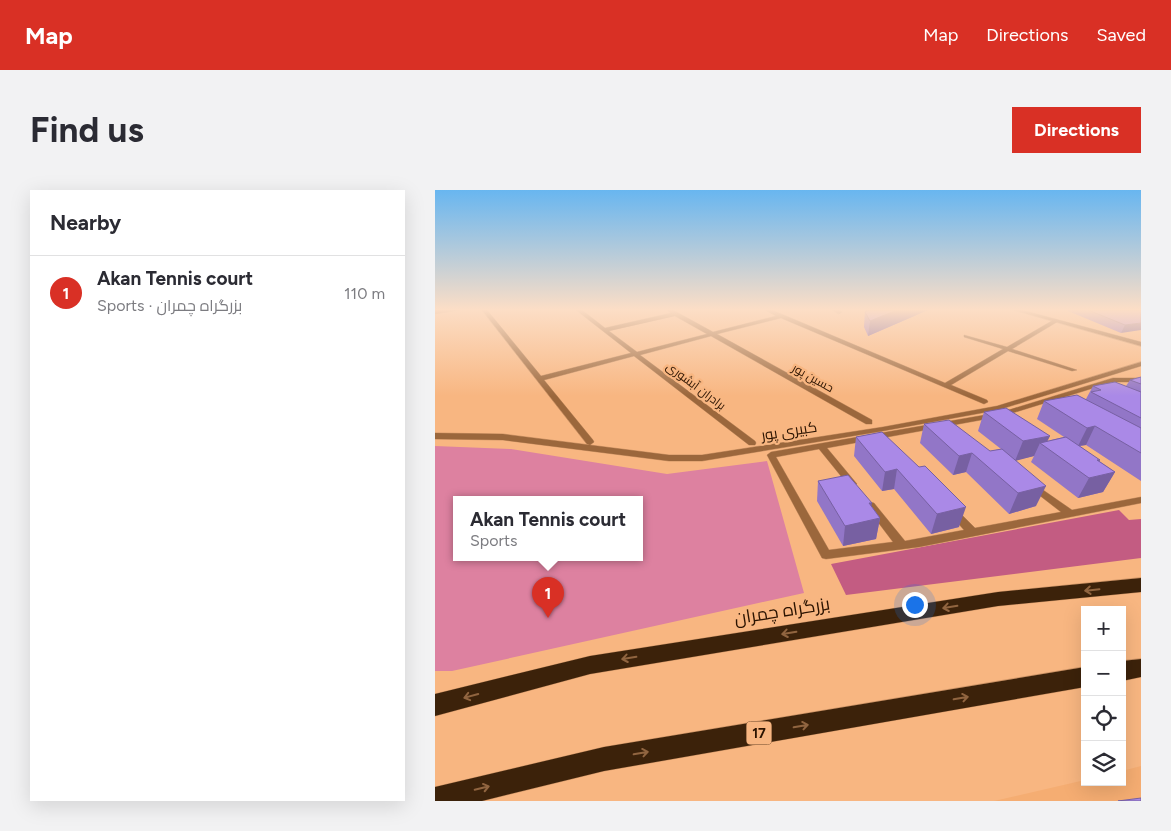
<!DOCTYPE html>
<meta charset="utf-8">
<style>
body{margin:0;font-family:Figtree,Cairo,sans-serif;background:#f2f2f3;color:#2b2b33}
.controls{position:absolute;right:15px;bottom:15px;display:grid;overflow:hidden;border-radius:0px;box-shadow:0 5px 20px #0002}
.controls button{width:45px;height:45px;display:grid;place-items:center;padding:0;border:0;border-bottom:1px solid #e1e1e2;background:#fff;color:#2b2b33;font:25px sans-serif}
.you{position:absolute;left:479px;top:414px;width:18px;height:18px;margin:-12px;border:4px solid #fff;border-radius:50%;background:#1a73e8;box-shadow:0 0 0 8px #1a73e833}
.badge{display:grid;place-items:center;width:32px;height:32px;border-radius:50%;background:#d93025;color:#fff;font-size:16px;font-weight:700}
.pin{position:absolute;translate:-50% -41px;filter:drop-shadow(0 1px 2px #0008)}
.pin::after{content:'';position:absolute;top:26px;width:18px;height:15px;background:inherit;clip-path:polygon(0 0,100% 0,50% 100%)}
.popup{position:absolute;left:18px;top:306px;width:190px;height:65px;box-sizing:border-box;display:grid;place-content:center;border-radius:0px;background:#fff;filter:drop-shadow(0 1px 4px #0005);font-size:16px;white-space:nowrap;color:#7c7c81}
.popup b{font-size:19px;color:#2b2b33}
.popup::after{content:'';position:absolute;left:50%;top:100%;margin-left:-10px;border:10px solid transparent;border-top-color:#fff}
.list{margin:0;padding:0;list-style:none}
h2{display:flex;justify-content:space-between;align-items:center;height:65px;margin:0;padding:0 20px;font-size:21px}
h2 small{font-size:16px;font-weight:400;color:#7c7c81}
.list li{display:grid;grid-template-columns:32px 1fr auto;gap:15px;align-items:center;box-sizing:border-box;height:75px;padding:0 20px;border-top:1px solid #e1e1e2}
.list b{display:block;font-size:19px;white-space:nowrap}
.list p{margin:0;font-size:16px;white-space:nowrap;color:#7c7c81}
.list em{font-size:16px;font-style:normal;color:#7c7c81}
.icon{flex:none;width:28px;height:28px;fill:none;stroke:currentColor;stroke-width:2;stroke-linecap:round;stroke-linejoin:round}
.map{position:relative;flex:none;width:706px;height:611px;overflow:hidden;border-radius:0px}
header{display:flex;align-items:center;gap:30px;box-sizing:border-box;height:70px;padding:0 25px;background:#d93025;color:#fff}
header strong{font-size:24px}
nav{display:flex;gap:28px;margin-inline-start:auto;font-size:18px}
.intro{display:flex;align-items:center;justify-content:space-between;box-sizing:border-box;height:120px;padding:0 30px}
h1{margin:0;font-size:35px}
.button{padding:12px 22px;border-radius:0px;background:#d93025;color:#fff;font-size:18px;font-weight:700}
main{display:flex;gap:30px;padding:0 30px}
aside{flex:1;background:#fff;border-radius:0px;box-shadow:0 5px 20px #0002}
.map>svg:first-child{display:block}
</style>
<header>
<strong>Map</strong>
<nav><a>Map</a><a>Directions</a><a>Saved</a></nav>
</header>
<div class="intro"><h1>Find us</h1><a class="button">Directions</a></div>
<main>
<aside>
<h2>Nearby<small></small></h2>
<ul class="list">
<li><span class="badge">1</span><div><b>Akan Tennis court</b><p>Sports · بزرگراه چمران</p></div><em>110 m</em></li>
</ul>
</aside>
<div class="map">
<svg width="706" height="611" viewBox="0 0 706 611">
<rect width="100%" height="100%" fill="#f8b681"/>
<polygon fill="#f5ad72" points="706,576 706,611 559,611 650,590 650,592 687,592 687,581"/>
<path fill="#dd81a0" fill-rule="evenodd" d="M0,256L76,259L232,284L332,271L369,403L17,481H0ZM204,309V367H22V309Z"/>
<polygon fill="#c35c82" points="684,320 694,330 706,329 706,368 411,405 396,374"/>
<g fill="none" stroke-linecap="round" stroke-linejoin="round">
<defs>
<g id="minor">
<polygon points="0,120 25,120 0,124"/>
<path d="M47,120H52L106,186L196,163L141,120H147L170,138L236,123L232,120H238L278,142L341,126L330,120H337L510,193L568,159L529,147V145L572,157L620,129L622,130V132L577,159L642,180L637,181L573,161L516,195L552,210L553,212L549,214L346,128L282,144L437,230V234H431L276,146L205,165L320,251L321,253L320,255H314L199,166L109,190L158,250L159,252L155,255L152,254ZM240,126L272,144L202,162L174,141Z"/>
<polygon points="397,120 404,120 407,122 404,124"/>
<polygon points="678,188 706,188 706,192 678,192 568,226 392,258 422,294 417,297 414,296 384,259 341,267 394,360 458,352 430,315 435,312 439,313 470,351 529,340 513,322 518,318 522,320 540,338 626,322 595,298 593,296 595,294 598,293 637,320 706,307 706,313 484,357 391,369 387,368 332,265 336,262 567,222"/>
</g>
<g id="tertiary">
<polygon points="578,120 587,120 706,152 706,156"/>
<polygon points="706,172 706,176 563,220 448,241 267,271 234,271 68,250 0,249 0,243 68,244 234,265 267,265 448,237 562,216"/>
</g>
<g id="trunk">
<polygon points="706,388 706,402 563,416 155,484 0,526 0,504 155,466 563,402"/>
<polygon points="706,469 706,487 687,491 687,471"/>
<polygon points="650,477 650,497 169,581 47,611 0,611 0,597 169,557"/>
</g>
</defs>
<use href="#minor" stroke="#cf9567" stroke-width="1"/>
<use href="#tertiary" stroke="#cf9567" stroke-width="1"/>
<use href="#trunk" stroke="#cf9567" stroke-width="1"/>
<use href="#minor" fill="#9b673c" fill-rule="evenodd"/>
<use href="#tertiary" fill="#9b673c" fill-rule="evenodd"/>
<use href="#trunk" fill="#3c220a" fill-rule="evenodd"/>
</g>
<g fill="#9276c7">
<polygon points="430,120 493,120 433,146 429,137"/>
<polygon points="633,120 706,120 686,143 633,121"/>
<polygon points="706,187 706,291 651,255 645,256 664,271 680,282 668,302 643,308 596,272 599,266 581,270 601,316 574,324 531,282 518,285 485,253 489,234 555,261 566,259 543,241 549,222 612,251 629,247 602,229 609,211 651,209 658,196 691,196 695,190"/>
<polygon points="447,242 524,337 496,344 459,299 447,301 419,266 421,247"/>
<polygon points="383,291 437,317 445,328 441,349 408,356 382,311"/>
</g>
<g fill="#7760a2">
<polygon points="462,120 493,120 433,146 435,131"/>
<polygon points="706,133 706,140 686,143 690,135"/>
<polygon points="660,236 651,255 643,256 652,238"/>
<polygon points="615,246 610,256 605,253 599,266 580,271 588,251"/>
<polygon points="537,263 531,282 518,285 524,266"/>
<polygon points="662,270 665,270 655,288 680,282 668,302 643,308 654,288"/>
<polygon points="462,279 459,299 447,301 450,282"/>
<polygon points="611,296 601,316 574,324 583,303"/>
<polygon points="434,313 437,313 434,331 445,328 441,349 408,356 410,336"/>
<polygon points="531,317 524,337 496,344 502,324"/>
</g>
<g fill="#aa89e7" stroke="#7760a2">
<polygon points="434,120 462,120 435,131 430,122"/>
<polygon points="653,120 706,120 706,133 690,135"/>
<polygon points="706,187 706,194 695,190"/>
<polygon points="680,192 706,202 706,228 656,202 666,200 658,196"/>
<polygon points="642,205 706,238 706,263 660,236 652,238 609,211"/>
<polygon points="571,218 615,246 588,251 549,222"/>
<polygon points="514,230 555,261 567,259 611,296 583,303 537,263 524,266 489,234"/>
<polygon points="447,242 484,277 490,276 531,317 502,324 462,279 450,282 421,247"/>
<polygon points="631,247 665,270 662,270 680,282 654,288 605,253"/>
<polygon points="413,285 437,313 434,313 445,328 410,336 383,291"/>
<polygon points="706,608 706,611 683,611"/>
</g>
<defs><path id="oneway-shaft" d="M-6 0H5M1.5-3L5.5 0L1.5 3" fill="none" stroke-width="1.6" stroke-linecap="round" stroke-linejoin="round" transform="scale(1.25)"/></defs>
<g stroke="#916540">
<use href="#oneway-shaft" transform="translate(657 400) rotate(174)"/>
<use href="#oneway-shaft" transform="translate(515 417) rotate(171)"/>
<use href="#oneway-shaft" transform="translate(354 443) rotate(171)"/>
<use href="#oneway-shaft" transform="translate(194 468) rotate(171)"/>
<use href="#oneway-shaft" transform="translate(36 506) rotate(165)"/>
<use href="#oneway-shaft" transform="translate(526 508) rotate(-10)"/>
<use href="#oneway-shaft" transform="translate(366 536) rotate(-10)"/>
<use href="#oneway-shaft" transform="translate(206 563) rotate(-10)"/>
<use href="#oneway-shaft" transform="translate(47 598) rotate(-13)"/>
</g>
<linearGradient id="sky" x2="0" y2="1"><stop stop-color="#68b6f0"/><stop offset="0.58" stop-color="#fcdec6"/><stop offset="1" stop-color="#fcdec6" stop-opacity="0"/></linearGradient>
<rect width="706" height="206" fill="url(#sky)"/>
<g text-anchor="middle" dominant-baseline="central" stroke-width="4.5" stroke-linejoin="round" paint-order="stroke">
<g font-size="12" fill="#2b1300" stroke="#f8b681">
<text transform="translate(378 188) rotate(29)">حسین پور</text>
<text transform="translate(261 196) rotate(37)">برادران آبشوری</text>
</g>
<rect fill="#f8b681" stroke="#684427" stroke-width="1" x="311.5" y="531.5" width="25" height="23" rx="4"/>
<g font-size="14" font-weight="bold" fill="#2b1300">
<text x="324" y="543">17</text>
</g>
<g font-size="15" fill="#2b1300" stroke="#f8b681">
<text transform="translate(354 241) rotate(-9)">کبیری پور</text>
</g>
<g font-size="18" fill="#2b1300" stroke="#f8b681">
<text transform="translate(347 421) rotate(-9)">بزرگراه چمران</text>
</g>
</g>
</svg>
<div class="controls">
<button>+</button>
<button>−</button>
<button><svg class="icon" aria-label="locate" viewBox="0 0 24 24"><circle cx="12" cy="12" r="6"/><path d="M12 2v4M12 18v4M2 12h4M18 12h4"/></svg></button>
<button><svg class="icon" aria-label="layers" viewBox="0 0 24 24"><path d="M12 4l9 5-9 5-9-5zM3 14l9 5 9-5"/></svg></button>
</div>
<div class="you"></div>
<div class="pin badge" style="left:113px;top:428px">1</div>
<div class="popup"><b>Akan Tennis court</b>Sports</div>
</div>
</main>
